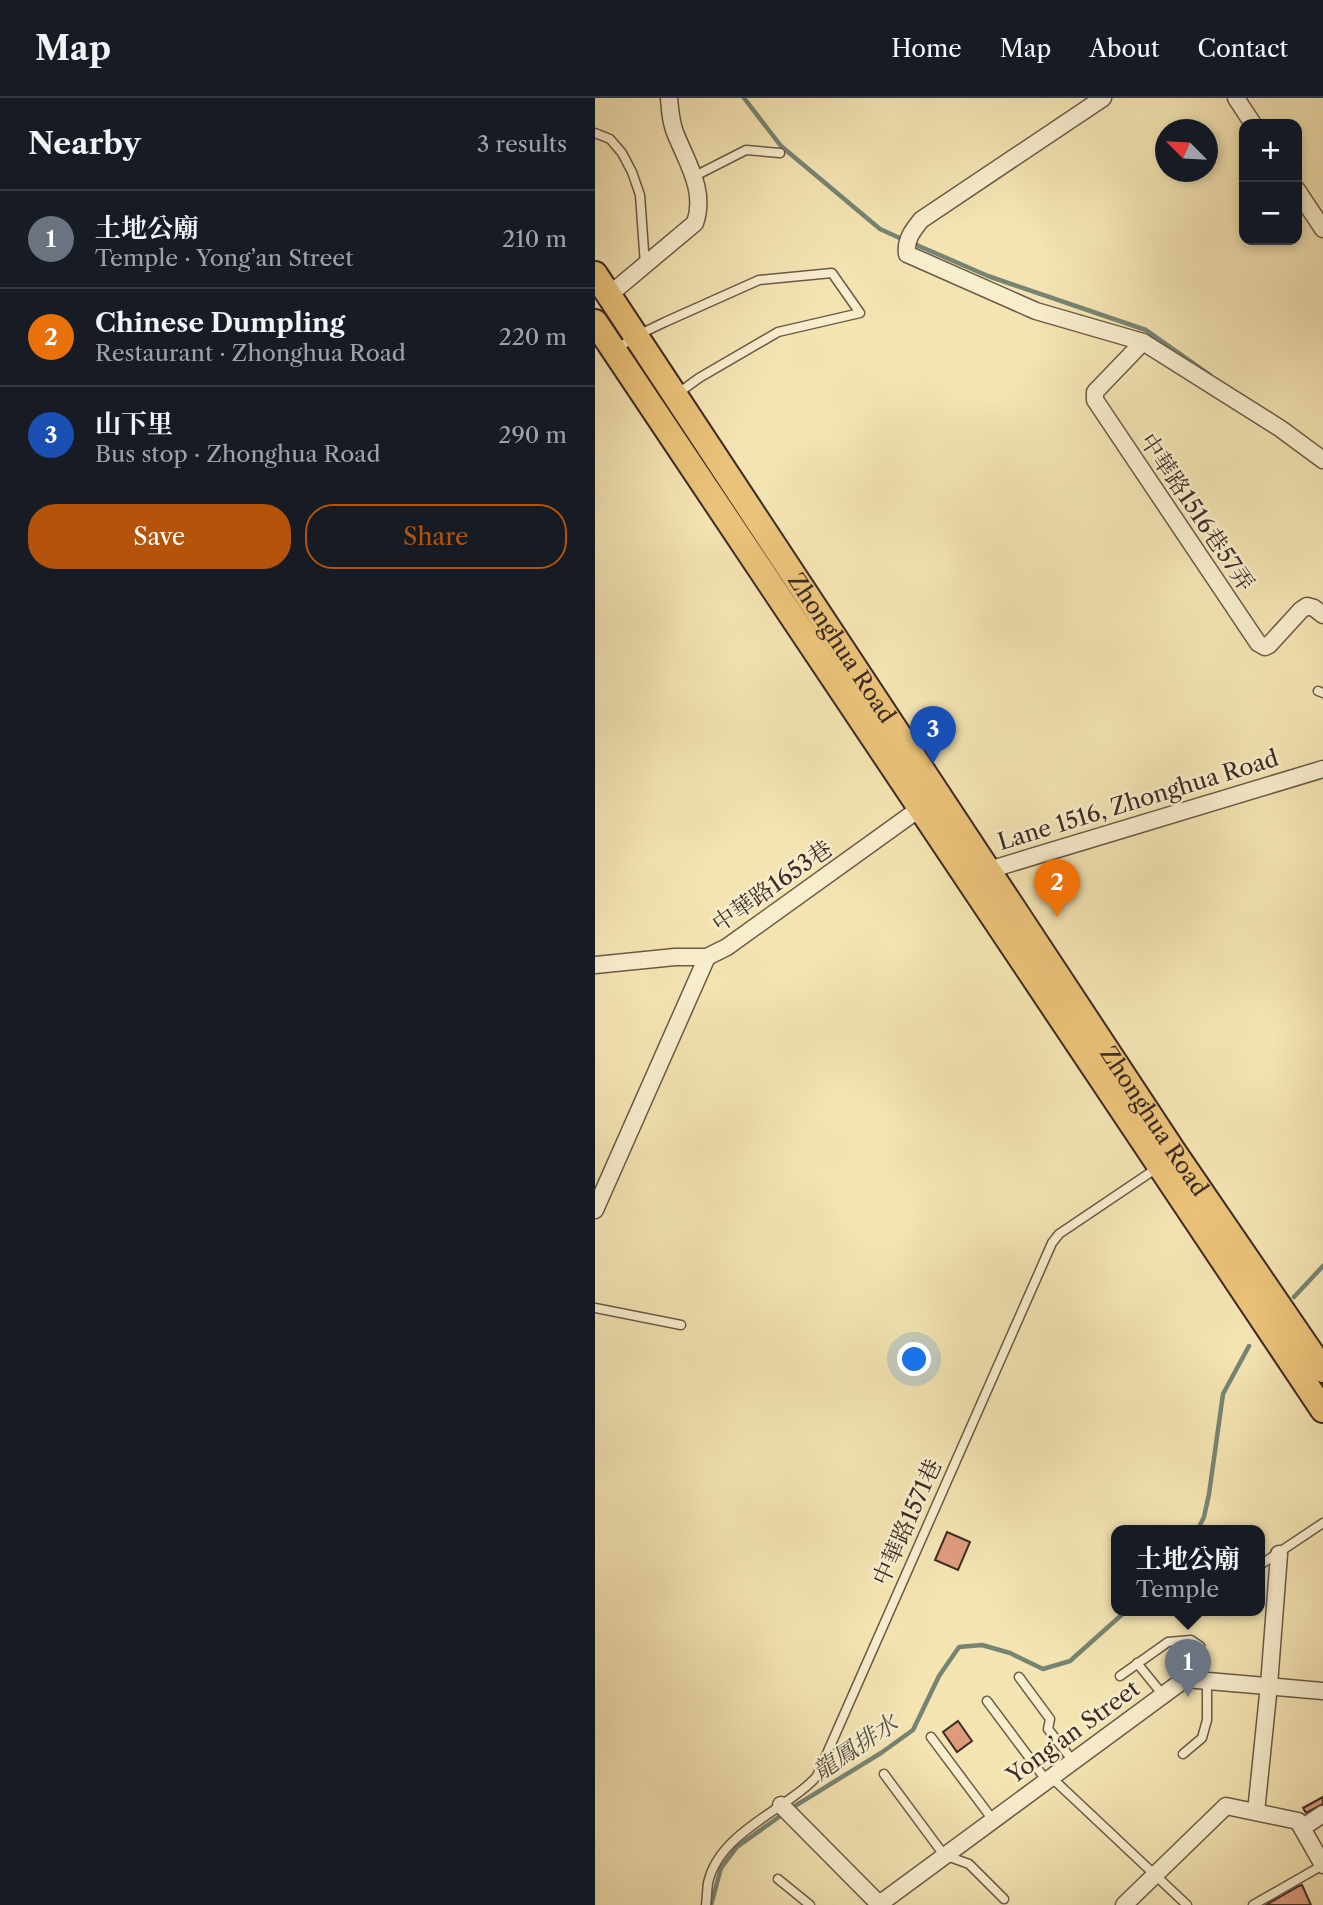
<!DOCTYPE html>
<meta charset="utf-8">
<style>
body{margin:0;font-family:"Libre Caslon Text","Noto Serif TC",serif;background:#20242c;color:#f1f3f6}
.controls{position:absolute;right:21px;top:21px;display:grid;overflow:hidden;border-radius:14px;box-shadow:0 4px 10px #0003}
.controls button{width:63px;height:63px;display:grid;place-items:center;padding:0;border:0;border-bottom:2px solid #363941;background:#171b24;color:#f1f3f6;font:35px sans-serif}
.compass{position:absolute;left:560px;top:21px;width:63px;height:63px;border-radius:50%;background:#171b24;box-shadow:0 4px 10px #0003;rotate:294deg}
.you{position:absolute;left:320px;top:1262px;width:24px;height:24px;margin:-18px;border:5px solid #fff;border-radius:50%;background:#1a73e8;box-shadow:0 0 0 10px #1a73e833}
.badge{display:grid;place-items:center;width:46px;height:46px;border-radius:50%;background:#b45309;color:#fff;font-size:23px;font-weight:700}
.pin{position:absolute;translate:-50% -58px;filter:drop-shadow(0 2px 4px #0008)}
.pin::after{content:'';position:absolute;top:37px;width:24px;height:21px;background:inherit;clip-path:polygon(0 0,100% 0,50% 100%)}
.popup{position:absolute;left:516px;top:1427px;width:154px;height:91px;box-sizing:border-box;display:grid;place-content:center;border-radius:14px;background:#171b24;filter:drop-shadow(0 2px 5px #0005);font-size:23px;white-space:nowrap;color:#9ea1a6}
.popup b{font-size:26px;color:#f1f3f6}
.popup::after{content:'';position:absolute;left:50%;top:100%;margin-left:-14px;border:14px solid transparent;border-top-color:#171b24}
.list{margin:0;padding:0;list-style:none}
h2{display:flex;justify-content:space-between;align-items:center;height:91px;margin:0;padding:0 28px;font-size:30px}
h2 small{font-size:23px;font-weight:400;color:#9ea1a6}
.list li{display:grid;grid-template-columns:46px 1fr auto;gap:21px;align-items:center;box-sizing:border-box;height:98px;padding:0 28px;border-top:2px solid #363941}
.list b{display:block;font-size:26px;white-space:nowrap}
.list p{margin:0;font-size:23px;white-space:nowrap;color:#9ea1a6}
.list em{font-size:23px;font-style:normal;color:#9ea1a6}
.actions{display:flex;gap:14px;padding:21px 28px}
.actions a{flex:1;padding:16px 0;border:2px solid #b45309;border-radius:28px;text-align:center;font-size:24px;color:#b45309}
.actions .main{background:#b45309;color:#fff}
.map{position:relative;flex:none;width:728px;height:1807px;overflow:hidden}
header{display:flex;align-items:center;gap:42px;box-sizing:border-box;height:98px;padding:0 35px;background:#171b24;border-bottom:2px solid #363941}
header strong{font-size:33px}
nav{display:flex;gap:38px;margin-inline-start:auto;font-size:24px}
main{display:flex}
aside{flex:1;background:#171b24}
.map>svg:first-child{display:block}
</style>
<header>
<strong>Map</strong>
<nav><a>Home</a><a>Map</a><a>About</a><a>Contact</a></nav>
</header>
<main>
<aside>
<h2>Nearby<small>3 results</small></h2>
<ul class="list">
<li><span class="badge" style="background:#6b7280">1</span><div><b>土地公廟</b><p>Temple · Yong’an Street</p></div><em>210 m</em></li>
<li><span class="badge" style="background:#e8710a">2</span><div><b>Chinese Dumpling</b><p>Restaurant · Zhonghua Road</p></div><em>220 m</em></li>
<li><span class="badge" style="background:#1a4fb4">3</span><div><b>山下里</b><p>Bus stop · Zhonghua Road</p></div><em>290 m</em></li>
</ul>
<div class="actions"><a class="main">Save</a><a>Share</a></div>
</aside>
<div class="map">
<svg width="728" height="1807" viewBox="0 0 728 1807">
<rect width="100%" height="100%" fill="#f4e4b2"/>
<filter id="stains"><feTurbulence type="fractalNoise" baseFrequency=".00286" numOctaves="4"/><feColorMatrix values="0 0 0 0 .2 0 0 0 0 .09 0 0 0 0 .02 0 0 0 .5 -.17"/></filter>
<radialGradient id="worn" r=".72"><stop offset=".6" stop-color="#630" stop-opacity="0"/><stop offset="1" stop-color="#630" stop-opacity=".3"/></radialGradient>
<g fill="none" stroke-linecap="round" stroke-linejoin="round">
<g stroke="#768473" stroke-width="4.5">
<polyline points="149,0 186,48 285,131 309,142"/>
<polyline points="317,145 393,178 551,232 615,277"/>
<polyline points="699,1199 728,1168"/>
<polyline points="602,1433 609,1419 614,1396 628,1296 654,1248"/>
<polyline points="195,1711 286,1655 318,1632 344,1578 364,1549 387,1547 415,1555 448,1571 475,1563 531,1513"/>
<polyline points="116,1807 126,1770 142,1749 188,1716"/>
</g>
</g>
<g fill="#df9c7d" stroke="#3c2c25" stroke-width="2">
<polygon points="352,1434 375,1444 363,1472 340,1462"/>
<polygon points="363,1623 377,1643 362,1654 348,1634"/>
<polygon points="728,1699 728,1706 711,1715 708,1710"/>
<polygon points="707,1787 716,1807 671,1807 704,1788"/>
</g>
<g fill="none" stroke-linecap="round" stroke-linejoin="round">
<defs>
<g id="service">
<polyline points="0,35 15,41 27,55 37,74 45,97 50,167"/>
<polyline points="100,78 151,52 185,55"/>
<polyline points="20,252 41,238 70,224 164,182 237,175 265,215 183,234 104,280 82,296"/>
<polyline points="723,593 728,595"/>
<polyline points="0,1210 86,1227"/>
<polyline points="665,1467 728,1425"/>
<polyline points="542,1565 568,1597"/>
<polyline points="525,1578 573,1544 596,1542 605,1548 603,1582"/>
<polyline points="424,1579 455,1621 453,1631 478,1663"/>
<polyline points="392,1603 451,1682"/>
<polyline points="336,1639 398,1722"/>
<polyline points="588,1656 607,1640 612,1622 612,1583"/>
<polyline points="289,1676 349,1757 374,1766 409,1801"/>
<polyline points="457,1680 592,1807"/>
<polyline points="183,1781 215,1807"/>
<path d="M111,1807C112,1800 112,1792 113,1785C121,1748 159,1726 188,1706C200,1697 212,1690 222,1678L457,1145L464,1136L562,1070"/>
<polyline points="658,1807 728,1767"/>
</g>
<g id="minor">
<path d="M508,0L326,122C318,132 310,142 312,156L441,213L548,244L686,331L728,362"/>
<polyline points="641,0 658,26"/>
<polyline points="702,92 728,131"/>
<path d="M14,197L100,125C111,94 93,66 81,37C76,26 75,13 74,0"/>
<polyline points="548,244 500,294 500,302 663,545 670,549 674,547 706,512 712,508 719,510 728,517"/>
<polyline points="387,774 728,671"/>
<polyline points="0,867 80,859 112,859 132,849 324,711"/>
<polyline points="0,1112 112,859"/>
<polyline points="186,1707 285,1807"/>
<polyline points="661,1714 674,1587 684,1456"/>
<polyline points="707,1730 728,1716"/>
<polyline points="283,1807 590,1581 728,1593"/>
<polyline points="529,1807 631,1708 703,1723 728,1767"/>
</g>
<g id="primary">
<path id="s1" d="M0,176L579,1054L728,1272"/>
<polyline points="0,224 728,1312"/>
</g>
</defs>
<use href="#service" stroke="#6a5a48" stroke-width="11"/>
<use href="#minor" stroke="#6a5a48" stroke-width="19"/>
<use href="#primary" stroke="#3c2c25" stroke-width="28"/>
<use href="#service" stroke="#f8edcd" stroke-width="8"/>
<use href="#minor" stroke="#f8edcd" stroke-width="16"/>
<use href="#primary" stroke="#eac279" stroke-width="24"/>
</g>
<g text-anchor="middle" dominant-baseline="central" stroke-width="5" stroke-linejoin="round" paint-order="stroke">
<g font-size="23" fill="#3c2c25" stroke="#f8edcd">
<text transform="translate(602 414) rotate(56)">中華路1516巷57弄</text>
<text stroke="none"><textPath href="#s1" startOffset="448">Zhonghua Road</textPath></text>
<text transform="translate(543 702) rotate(-17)">Lane 1516, Zhonghua Road</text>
<text transform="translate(177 788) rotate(-35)">中華路1653巷</text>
<text stroke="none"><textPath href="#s1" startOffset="1015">Zhonghua Road</textPath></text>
<text transform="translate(312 1424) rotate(-66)">中華路1571巷</text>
<text transform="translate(478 1634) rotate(-36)">Yong’an Street</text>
</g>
<g font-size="24" font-style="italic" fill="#545146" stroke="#f8edcd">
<text transform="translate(260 1649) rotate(-34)">龍鳳排水</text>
</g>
</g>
<rect width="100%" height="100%" filter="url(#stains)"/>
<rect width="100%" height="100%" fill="url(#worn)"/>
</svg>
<div class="controls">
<button>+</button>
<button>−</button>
</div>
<svg class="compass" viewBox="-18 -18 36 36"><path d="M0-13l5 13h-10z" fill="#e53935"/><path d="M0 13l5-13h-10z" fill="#9ea1a6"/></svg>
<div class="you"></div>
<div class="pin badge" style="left:593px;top:1599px;background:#6b7280">1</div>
<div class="popup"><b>土地公廟</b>Temple</div>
<div class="pin badge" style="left:462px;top:819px;background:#e8710a">2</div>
<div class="pin badge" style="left:338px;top:666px;background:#1a4fb4">3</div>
</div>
</main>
